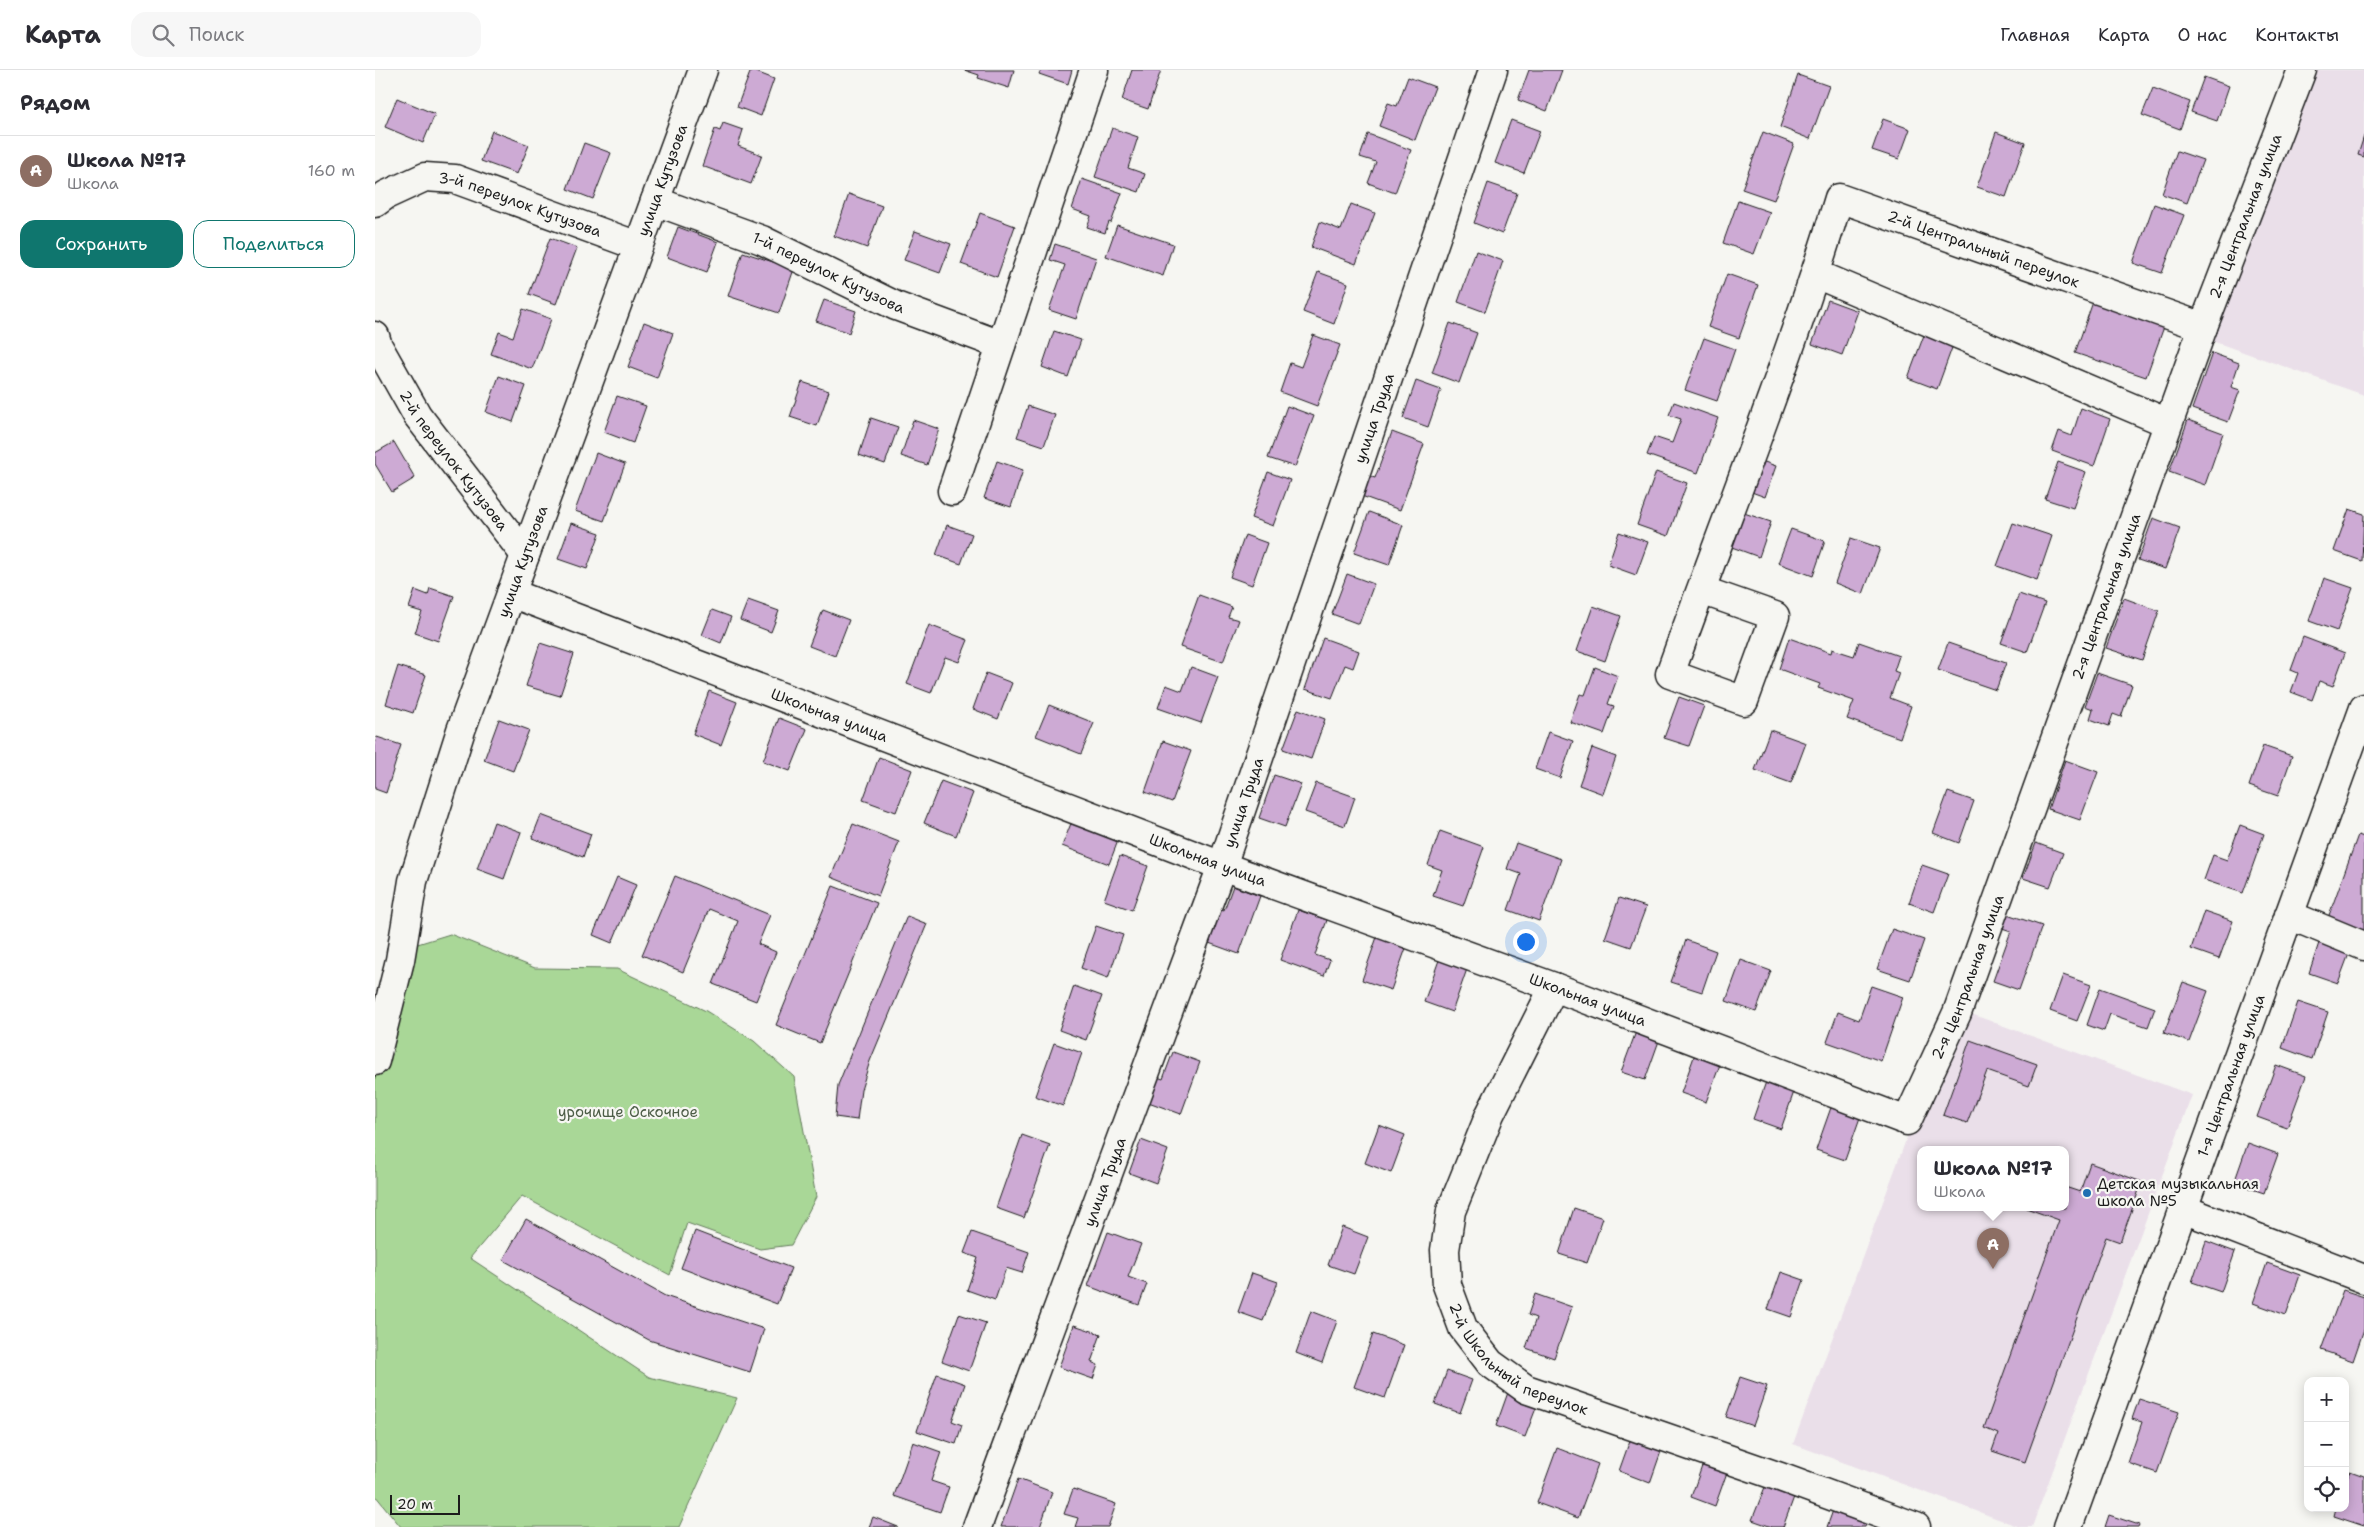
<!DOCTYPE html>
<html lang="ru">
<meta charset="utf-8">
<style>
body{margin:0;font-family:"Shantell Sans",sans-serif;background:#f7f7f7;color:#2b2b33}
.controls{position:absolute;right:15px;bottom:15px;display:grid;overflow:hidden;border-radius:10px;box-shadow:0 2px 12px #0003}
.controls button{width:45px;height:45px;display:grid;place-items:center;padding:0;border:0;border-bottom:1px solid #e1e1e2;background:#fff;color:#2b2b33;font:25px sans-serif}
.scale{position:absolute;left:15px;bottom:12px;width:70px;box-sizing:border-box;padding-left:5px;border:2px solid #1c1c1c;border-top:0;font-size:14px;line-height:18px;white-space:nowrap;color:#1c1c1c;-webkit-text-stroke:4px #f6f6f2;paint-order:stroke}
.you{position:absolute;left:1150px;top:871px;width:18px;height:18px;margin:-12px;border:4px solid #fff;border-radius:50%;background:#1a73e8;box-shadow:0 0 0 8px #1a73e833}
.badge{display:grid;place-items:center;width:32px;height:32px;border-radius:50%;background:#0f766e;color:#fff;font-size:16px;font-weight:700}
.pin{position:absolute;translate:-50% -41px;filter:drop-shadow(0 1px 2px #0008)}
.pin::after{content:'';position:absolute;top:26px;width:18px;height:15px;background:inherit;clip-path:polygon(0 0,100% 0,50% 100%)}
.popup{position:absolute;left:1542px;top:1076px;width:152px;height:65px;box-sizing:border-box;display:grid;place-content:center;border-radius:10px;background:#fff;filter:drop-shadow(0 1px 4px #0005);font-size:16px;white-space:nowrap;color:#7c7c81}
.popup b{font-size:19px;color:#2b2b33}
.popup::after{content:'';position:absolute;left:50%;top:100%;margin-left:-10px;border:10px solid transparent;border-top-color:#fff}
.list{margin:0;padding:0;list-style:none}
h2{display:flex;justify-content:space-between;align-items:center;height:65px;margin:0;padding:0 20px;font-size:21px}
h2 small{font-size:16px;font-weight:400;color:#7c7c81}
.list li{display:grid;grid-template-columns:32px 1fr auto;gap:15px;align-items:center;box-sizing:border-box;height:70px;padding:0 20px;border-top:1px solid #e1e1e2}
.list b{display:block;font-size:19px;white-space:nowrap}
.list p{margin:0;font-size:16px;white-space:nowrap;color:#7c7c81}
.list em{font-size:16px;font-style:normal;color:#7c7c81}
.actions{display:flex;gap:10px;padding:15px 20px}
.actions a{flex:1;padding:11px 0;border:1px solid #0f766e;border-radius:15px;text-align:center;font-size:18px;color:#0f766e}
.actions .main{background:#0f766e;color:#fff}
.icon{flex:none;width:28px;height:28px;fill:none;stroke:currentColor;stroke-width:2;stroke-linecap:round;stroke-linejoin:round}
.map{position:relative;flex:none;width:1989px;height:1457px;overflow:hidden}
header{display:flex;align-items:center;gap:30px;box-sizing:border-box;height:70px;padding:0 25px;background:#fff;border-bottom:1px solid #e1e1e2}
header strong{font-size:24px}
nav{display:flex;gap:28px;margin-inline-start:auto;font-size:18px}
.search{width:350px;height:45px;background:#f7f7f7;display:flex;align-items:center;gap:12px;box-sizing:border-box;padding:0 18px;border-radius:15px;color:#7c7c81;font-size:19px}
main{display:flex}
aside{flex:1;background:#fff}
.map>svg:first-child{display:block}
</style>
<header>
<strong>Карта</strong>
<div class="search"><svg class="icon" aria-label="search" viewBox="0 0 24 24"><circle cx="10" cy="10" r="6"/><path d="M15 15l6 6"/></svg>Поиск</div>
<nav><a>Главная</a><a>Карта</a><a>О нас</a><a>Контакты</a></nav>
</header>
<main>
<aside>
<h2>Рядом<small></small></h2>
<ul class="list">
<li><span class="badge" style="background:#8d6e63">A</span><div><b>Школа №17</b><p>Школа</p></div><em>160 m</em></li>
</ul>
<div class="actions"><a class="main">Сохранить</a><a>Поделиться</a></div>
</aside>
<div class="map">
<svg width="1989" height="1457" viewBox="0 0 1989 1457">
<rect width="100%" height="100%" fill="#f6f6f2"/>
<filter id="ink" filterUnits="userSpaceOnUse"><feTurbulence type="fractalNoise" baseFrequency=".02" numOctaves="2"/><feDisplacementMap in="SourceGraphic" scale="10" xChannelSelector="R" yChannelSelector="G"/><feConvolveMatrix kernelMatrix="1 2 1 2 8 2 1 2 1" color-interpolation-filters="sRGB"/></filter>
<g filter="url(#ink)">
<g fill="#eadfe9" fill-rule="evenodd">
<polygon points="1917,0 1989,0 1989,325 1823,266"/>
<path d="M1580,938L1817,1025L1657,1457H1645L1418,1374ZM1546,1080H1690V1138H1546Z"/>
</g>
<polygon fill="#a9d797" stroke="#627a5a" points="75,864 160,898 242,899 331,941 379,971 419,1007 441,1127 416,1175 385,1179 312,1153 295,1205 147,1126 95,1188 274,1307 362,1328 304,1457 26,1457 0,1425 0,1008 33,877"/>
<g fill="#cdaad4" stroke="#1c1c1c">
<polygon points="376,0 399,9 386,46 362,37"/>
<polygon points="589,0 639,0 634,18 603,8 604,5"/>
<polygon points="666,0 697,0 693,14 664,4"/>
<polygon points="757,0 786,0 773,39 747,30"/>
<polygon points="1154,0 1187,0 1172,41 1143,30"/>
<polygon points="1423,5 1454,16 1435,69 1405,57"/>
<polygon points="1033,7 1060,17 1040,70 1004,56 1013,33 1022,36"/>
<polygon points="1829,7 1854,16 1842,51 1816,42"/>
<polygon points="1778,18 1815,32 1805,59 1767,45"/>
<polygon points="22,28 60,44 48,73 10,57"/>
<polygon points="1508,49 1535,59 1524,89 1497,80"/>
<polygon points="1136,50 1165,61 1149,103 1120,93"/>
<polygon points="348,53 368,60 363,76 387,85 376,114 327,96 340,59 345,61"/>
<polygon points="737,58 763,67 753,98 770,104 764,122 720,107"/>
<polygon points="117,61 154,75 142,104 106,91"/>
<polygon points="1388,62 1419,74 1399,130 1367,119"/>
<polygon points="1621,62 1650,73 1631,127 1602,117"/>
<polygon points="993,64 1036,80 1020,123 993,113 1001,92 985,87"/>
<polygon points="1989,66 1989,87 1983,85"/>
<polygon points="209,73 236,83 218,129 192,119"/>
<polygon points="1802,81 1828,90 1812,133 1787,124"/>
<polygon points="707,109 747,123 736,153 734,152 730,163 712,157 716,146 697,139"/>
<polygon points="1113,113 1142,123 1127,164 1099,153"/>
<polygon points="474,124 507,136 492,178 459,166"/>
<polygon points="1363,131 1395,142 1379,184 1348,173"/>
<polygon points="976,134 1000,143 981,194 936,177 945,152 966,160"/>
<polygon points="1779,134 1809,145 1787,203 1758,193"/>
<polygon points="605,143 640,156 622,207 586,194"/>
<polygon points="742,155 798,174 788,206 731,186"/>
<polygon points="303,157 343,172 332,202 292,187"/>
<polygon points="540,161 576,174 565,203 529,190"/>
<polygon points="175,168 202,178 181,234 154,224"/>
<polygon points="680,174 721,188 701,249 674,240 690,195 675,190"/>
<polygon points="1101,181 1128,191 1110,242 1083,232"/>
<polygon points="368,182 419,199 404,243 353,226"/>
<polygon points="943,202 973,213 959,254 928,242"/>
<polygon points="1352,204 1383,215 1364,268 1333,257"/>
<polygon points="1719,229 1790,254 1771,307 1700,283"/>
<polygon points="449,230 481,241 474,263 441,251"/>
<polygon points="1453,230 1483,241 1467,285 1437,274"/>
<polygon points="148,239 176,249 157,299 116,284 124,262 138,267"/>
<polygon points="269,252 298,263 282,308 253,297"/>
<polygon points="1075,253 1102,263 1084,313 1057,303"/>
<polygon points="679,261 706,270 693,307 667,297"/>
<polygon points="938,265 965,275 942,336 905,322 915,293 926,297"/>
<polygon points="1549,265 1578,275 1562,319 1533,308"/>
<polygon points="1329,268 1360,279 1342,331 1310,320"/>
<polygon points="1837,283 1864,293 1856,317 1865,320 1853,352 1817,339"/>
<polygon points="124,306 151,316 138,352 111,342"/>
<polygon points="1041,311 1066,320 1053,357 1028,348"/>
<polygon points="427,312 454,321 442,356 415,347"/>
<polygon points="242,326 271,336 258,373 229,362"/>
<polygon points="1299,332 1343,348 1323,403 1272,385 1279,367 1297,373 1306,349 1294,345"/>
<polygon points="653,336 680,345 669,376 642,367"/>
<polygon points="912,336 939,346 920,397 893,388"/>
<polygon points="1706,338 1735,349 1719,396 1677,381 1684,361 1697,366"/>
<polygon points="496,348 523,357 510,394 484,385"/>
<polygon points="538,350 564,359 552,395 526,386"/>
<polygon points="1813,350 1848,363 1830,415 1794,402"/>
<polygon points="1017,362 1049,374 1025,440 981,424 988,404 1000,408"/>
<polygon points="19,372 40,408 17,422 0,394 0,383"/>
<polygon points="221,383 250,394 229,451 200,441"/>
<polygon points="1375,387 1401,396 1390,427 1363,417"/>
<polygon points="622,391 648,400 636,437 609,428"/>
<polygon points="1683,392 1711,402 1698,438 1670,429"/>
<polygon points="893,402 915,410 898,456 876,448"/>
<polygon points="1281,402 1312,413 1293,466 1262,455"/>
<polygon points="1974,439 1989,444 1987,491 1959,481"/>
<polygon points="994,442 1028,455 1014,495 979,483"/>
<polygon points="1366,442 1396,452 1384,487 1354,476"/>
<polygon points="1778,448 1805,458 1790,499 1763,490"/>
<polygon points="196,453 225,463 212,499 183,489"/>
<polygon points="1638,453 1677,466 1662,510 1622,496"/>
<polygon points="572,455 597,464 586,494 561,485"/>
<polygon points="1416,459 1450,471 1438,506 1403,493"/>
<polygon points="1244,462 1273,472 1261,505 1233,495"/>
<polygon points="870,465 892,473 877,515 855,507"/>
<polygon points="1476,468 1505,478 1488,524 1460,513"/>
<polygon points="972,504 999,514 984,554 957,544"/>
<polygon points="1949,508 1978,518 1962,561 1934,551"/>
<polygon points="55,518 79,526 63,571 40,563 47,542 34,538 40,520 53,525"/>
<polygon points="1644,524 1670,533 1652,582 1626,573"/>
<polygon points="824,525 857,537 853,547 864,550 848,592 805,577"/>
<polygon points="1749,528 1784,541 1767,590 1731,578"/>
<polygon points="373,530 404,541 396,562 365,550"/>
<polygon points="1218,536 1246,546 1230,591 1202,581"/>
<polygon points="337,540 356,547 346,573 327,565"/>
<polygon points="448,540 474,550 460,586 434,576"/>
<polygon points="554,555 593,570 584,592 570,587 556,623 532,614"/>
<polygon points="1928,567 1970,583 1958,616 1944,611 1937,630 1916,622 1923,603 1916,600"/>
<polygon points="948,568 984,581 978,598 970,595 957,628 930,619"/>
<polygon points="1414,568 1456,583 1457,579 1479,586 1484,572 1524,586 1519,601 1524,603 1515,628 1536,636 1525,668 1472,649 1479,631 1443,618 1445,614 1404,599"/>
<polygon points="165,573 199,584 185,626 151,616"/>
<polygon points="1573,573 1631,593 1621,620 1563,600"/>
<polygon points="23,596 51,605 38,643 11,634"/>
<polygon points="816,597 843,607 826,653 783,638 791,615 807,621"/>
<polygon points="1220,597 1243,606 1233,634 1239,636 1229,664 1195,652 1205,624 1210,625"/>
<polygon points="611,603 637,613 623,649 598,639"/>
<polygon points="1722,603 1757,615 1746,647 1738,644 1734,656 1715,649 1718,639 1710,636"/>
<polygon points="334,621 362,632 346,675 318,664"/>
<polygon points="1304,627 1329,636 1314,676 1289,668"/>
<polygon points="674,635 719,653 706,684 661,666"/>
<polygon points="923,639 950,649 936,689 908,679"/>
<polygon points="404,648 432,659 415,701 388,691"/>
<polygon points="124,649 154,660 138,701 109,690"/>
<polygon points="1395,660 1431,673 1416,713 1380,700"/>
<polygon points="1173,662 1198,671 1185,708 1160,699"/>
<polygon points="2,667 26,675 11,723 0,719 0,675"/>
<polygon points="788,671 816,681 797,732 770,722"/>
<polygon points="1888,676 1917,686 1903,726 1874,716"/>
<polygon points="1217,678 1241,687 1228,724 1204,715"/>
<polygon points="504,687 537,700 521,742 488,730"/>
<polygon points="1690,690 1723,702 1705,750 1673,739"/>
<polygon points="899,705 926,714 910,757 884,748"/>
<polygon points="566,711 598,723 581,766 549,753"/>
<polygon points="941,713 980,727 970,756 930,742"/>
<polygon points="1573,722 1599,731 1584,773 1558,763"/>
<polygon points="166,745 216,764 208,787 157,768"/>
<polygon points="699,746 746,763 734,794 687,776"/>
<polygon points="119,752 146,762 129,809 102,799"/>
<polygon points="478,754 524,772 503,826 456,807"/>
<polygon points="1865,755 1889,764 1868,823 1829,810 1838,785 1852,790"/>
<polygon points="1065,761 1109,777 1088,836 1058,826 1067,800 1053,795"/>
<polygon points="1983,765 1989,767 1989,861 1953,848"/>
<polygon points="1141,773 1186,789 1164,851 1133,840 1146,804 1132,799"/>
<polygon points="1661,773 1688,783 1675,817 1648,808"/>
<polygon points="745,786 773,796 757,840 729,830"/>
<polygon points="1547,795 1573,804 1559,842 1534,833"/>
<polygon points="300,806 395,845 383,874 401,882 381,931 338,914 363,851 334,839 308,902 267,885"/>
<polygon points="242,807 261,815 237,873 218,865"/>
<polygon points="458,816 502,833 445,973 401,955"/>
<polygon points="858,816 885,826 864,884 823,869 835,835 849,840"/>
<polygon points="1244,828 1271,837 1256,877 1230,868"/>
<polygon points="923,840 952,850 940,885 955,890 949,906 905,890"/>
<polygon points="1829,841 1858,851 1844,889 1816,879"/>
<polygon points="1632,844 1667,856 1644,920 1618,911 1636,861 1627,858"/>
<polygon points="532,846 552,854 495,991 486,1020 482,1050 460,1047 463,1015"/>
<polygon points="721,856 748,865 733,908 706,898"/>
<polygon points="1517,859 1549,870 1535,910 1502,899"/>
<polygon points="1002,867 1031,878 1016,920 987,910"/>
<polygon points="1311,870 1341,881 1327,922 1296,912"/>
<polygon points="1945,870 1975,881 1963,913 1934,903"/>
<polygon points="1064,890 1092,899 1077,942 1049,932"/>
<polygon points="1366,890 1396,901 1381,942 1351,931"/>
<polygon points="1688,905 1716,915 1702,951 1675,941"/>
<polygon points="1808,912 1833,921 1814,972 1789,963"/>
<polygon points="699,916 727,926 711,970 684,960"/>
<polygon points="1496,916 1528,927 1506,991 1452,972 1463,942 1484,950"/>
<polygon points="1725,918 1780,938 1773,957 1735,944 1729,961 1712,955"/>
<polygon points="1923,932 1953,942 1937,989 1907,978"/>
<polygon points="1262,959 1285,968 1270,1010 1246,1002"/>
<polygon points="1595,970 1662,994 1654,1016 1612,1001 1592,1053 1568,1045"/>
<polygon points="679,973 707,983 688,1036 660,1026"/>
<polygon points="1321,981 1347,989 1331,1032 1306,1023"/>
<polygon points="798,982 825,992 806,1044 768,1030 777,1005 788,1009"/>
<polygon points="1901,995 1931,1006 1912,1058 1882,1047"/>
<polygon points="1393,1006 1421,1016 1406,1059 1378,1049"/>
<polygon points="1459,1029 1488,1039 1470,1090 1441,1080"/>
<polygon points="1004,1055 1030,1065 1016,1103 990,1093"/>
<polygon points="647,1065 675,1075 649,1148 621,1138"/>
<polygon points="766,1070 793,1080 781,1113 754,1103"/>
<polygon points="1873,1073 1903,1084 1889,1123 1859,1113"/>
<polygon points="1715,1093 1767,1112 1745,1172 1731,1167 1650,1392 1617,1381 1623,1364 1609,1358 1684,1150 1651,1138 1690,1138 1690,1117 1705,1122"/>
<polygon points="1199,1138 1228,1148 1212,1193 1184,1184"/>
<polygon points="151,1149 290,1226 389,1259 375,1302 274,1270 128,1190"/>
<polygon points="967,1157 993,1167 979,1204 953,1195"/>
<polygon points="320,1161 416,1198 402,1234 306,1198"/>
<polygon points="597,1162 654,1182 647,1203 631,1198 620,1230 592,1220 603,1188 589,1183"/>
<polygon points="733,1162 766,1174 753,1207 772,1214 764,1235 713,1216"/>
<polygon points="1831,1171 1860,1182 1846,1222 1817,1212"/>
<polygon points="1892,1193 1925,1205 1911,1245 1878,1233"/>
<polygon points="1406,1202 1429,1210 1416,1247 1393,1239"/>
<polygon points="877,1203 903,1212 888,1251 863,1242"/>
<polygon points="1968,1220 1989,1227 1989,1259 1978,1291 1946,1280"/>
<polygon points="1160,1224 1197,1237 1179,1288 1151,1278 1161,1248 1153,1245"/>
<polygon points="936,1241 962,1251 947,1293 921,1283"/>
<polygon points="584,1244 611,1253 594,1301 567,1291"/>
<polygon points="699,1255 726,1264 716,1292 723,1295 718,1309 684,1297"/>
<polygon points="998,1264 1029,1275 1010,1328 979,1317"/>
<polygon points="1072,1301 1097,1310 1085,1343 1060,1334"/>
<polygon points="562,1304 590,1314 577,1351 587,1355 581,1374 542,1361"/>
<polygon points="1365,1307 1392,1316 1378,1356 1351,1347"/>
<polygon points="1136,1314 1166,1325 1150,1367 1121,1356"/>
<polygon points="1764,1329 1804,1342 1782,1403 1753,1393 1767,1352 1757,1349"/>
<polygon points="1259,1359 1290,1370 1275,1413 1244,1401"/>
<polygon points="538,1372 566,1382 556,1411 574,1417 565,1442 519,1426"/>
<polygon points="1182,1378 1223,1394 1203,1448 1162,1433"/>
<polygon points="1331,1385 1355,1394 1340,1436 1316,1427"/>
<polygon points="1975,1401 1989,1406 1989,1456 1959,1446 1961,1438 1970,1438 1970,1413"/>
<polygon points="643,1409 677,1422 665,1457 626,1457"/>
<polygon points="1390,1417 1419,1427 1408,1457 1397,1457 1377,1450"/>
<polygon points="698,1419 741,1434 733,1457 700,1457 703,1448 689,1444"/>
<polygon points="1461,1432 1495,1445 1490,1457 1452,1457"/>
<polygon points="1734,1445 1764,1455 1763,1457 1730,1457"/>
<polygon points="498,1447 523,1457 494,1457"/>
</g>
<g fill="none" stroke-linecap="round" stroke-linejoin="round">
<defs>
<g id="minor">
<path id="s1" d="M280,131L387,170L521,236L626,275"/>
<path id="s2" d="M0,133L11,125L50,107L80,109L263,176"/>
<polyline points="1441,204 1793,353"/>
<path id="s3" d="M0,266L3,276L42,345L150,485"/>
<polyline points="577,421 719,0"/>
<path id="s4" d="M1326,520L1400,546L1369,631L1295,604C1352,446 1415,289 1464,128L1828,257"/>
<path id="s5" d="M136,523L847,796L1179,917L1532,1051L1582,943L1828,257L1927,0"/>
<polyline points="1914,845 1989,876"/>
<path id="s6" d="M1179,917L1115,1044L1076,1141L1070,1180L1072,1215L1088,1258L1115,1293L1151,1319L1405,1407L1541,1457"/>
<path id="s7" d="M0,991L25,890L38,811L86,660L328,0"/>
<polyline points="1808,1139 1989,1209"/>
<path id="s8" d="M602,1457L847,796L1118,0"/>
<path id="s9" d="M1693,1457L1989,638"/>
</g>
</defs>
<use href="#minor" stroke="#1c1c1c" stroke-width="31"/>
<use href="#minor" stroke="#f6f6f2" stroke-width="28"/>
</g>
</g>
<circle fill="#1f6fb2" stroke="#f6f6f2" stroke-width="2" cx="1712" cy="1123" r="5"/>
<g text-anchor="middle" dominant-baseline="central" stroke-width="4.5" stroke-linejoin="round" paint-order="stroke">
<g font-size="15" fill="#1c1c1c" stroke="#f6f6f2">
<text stroke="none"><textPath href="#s7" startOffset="928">улица Кутузова</textPath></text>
<text stroke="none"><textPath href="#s2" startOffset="156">3-й переулок Кутузова</textPath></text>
<text stroke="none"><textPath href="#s5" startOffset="2459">2-я Центральная улица</textPath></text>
<text stroke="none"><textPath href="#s4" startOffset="906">2-й Центральный переулок</textPath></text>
<text stroke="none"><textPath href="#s1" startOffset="188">1-й переулок Кутузова</textPath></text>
<text stroke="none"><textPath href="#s8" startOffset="1178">улица Труда</textPath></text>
<text stroke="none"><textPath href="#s3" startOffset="148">2-й переулок Кутузова</textPath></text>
<text stroke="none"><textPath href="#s7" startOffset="522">улица Кутузова</textPath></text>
<text stroke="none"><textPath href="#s5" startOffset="2054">2-я Центральная улица</textPath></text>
<text stroke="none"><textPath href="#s5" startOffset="341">Школьная улица</textPath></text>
<text stroke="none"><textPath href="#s8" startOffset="772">улица Труда</textPath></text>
<text stroke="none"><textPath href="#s5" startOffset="746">Школьная улица</textPath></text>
<text stroke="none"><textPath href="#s5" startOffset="1649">2-я Центральная улица</textPath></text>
<text stroke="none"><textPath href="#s5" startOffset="1151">Школьная улица</textPath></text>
<text stroke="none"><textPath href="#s9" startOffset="480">1-я Центральная улица</textPath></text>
<text stroke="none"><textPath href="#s8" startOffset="368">улица Труда</textPath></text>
<text stroke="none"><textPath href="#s6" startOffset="431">2-й Школьный переулок</textPath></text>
</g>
<g font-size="15" fill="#4d5d47" stroke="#f6f6f2">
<text x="253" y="1042">урочище Оскочное</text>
</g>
<g font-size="15" fill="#1c1c1c" stroke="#f6f6f2" text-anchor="start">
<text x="1722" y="1114">Детская музыкальная<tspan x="1722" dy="17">школа №5</tspan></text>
</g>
</g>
</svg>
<div class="controls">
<button>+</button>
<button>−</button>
<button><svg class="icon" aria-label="locate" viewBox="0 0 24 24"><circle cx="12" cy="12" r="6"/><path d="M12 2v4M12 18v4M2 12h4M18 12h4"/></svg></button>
</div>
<div class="scale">20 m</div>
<div class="you"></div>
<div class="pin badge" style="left:1618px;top:1199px;background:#8d6e63">A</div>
<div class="popup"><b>Школа №17</b>Школа</div>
</div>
</main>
